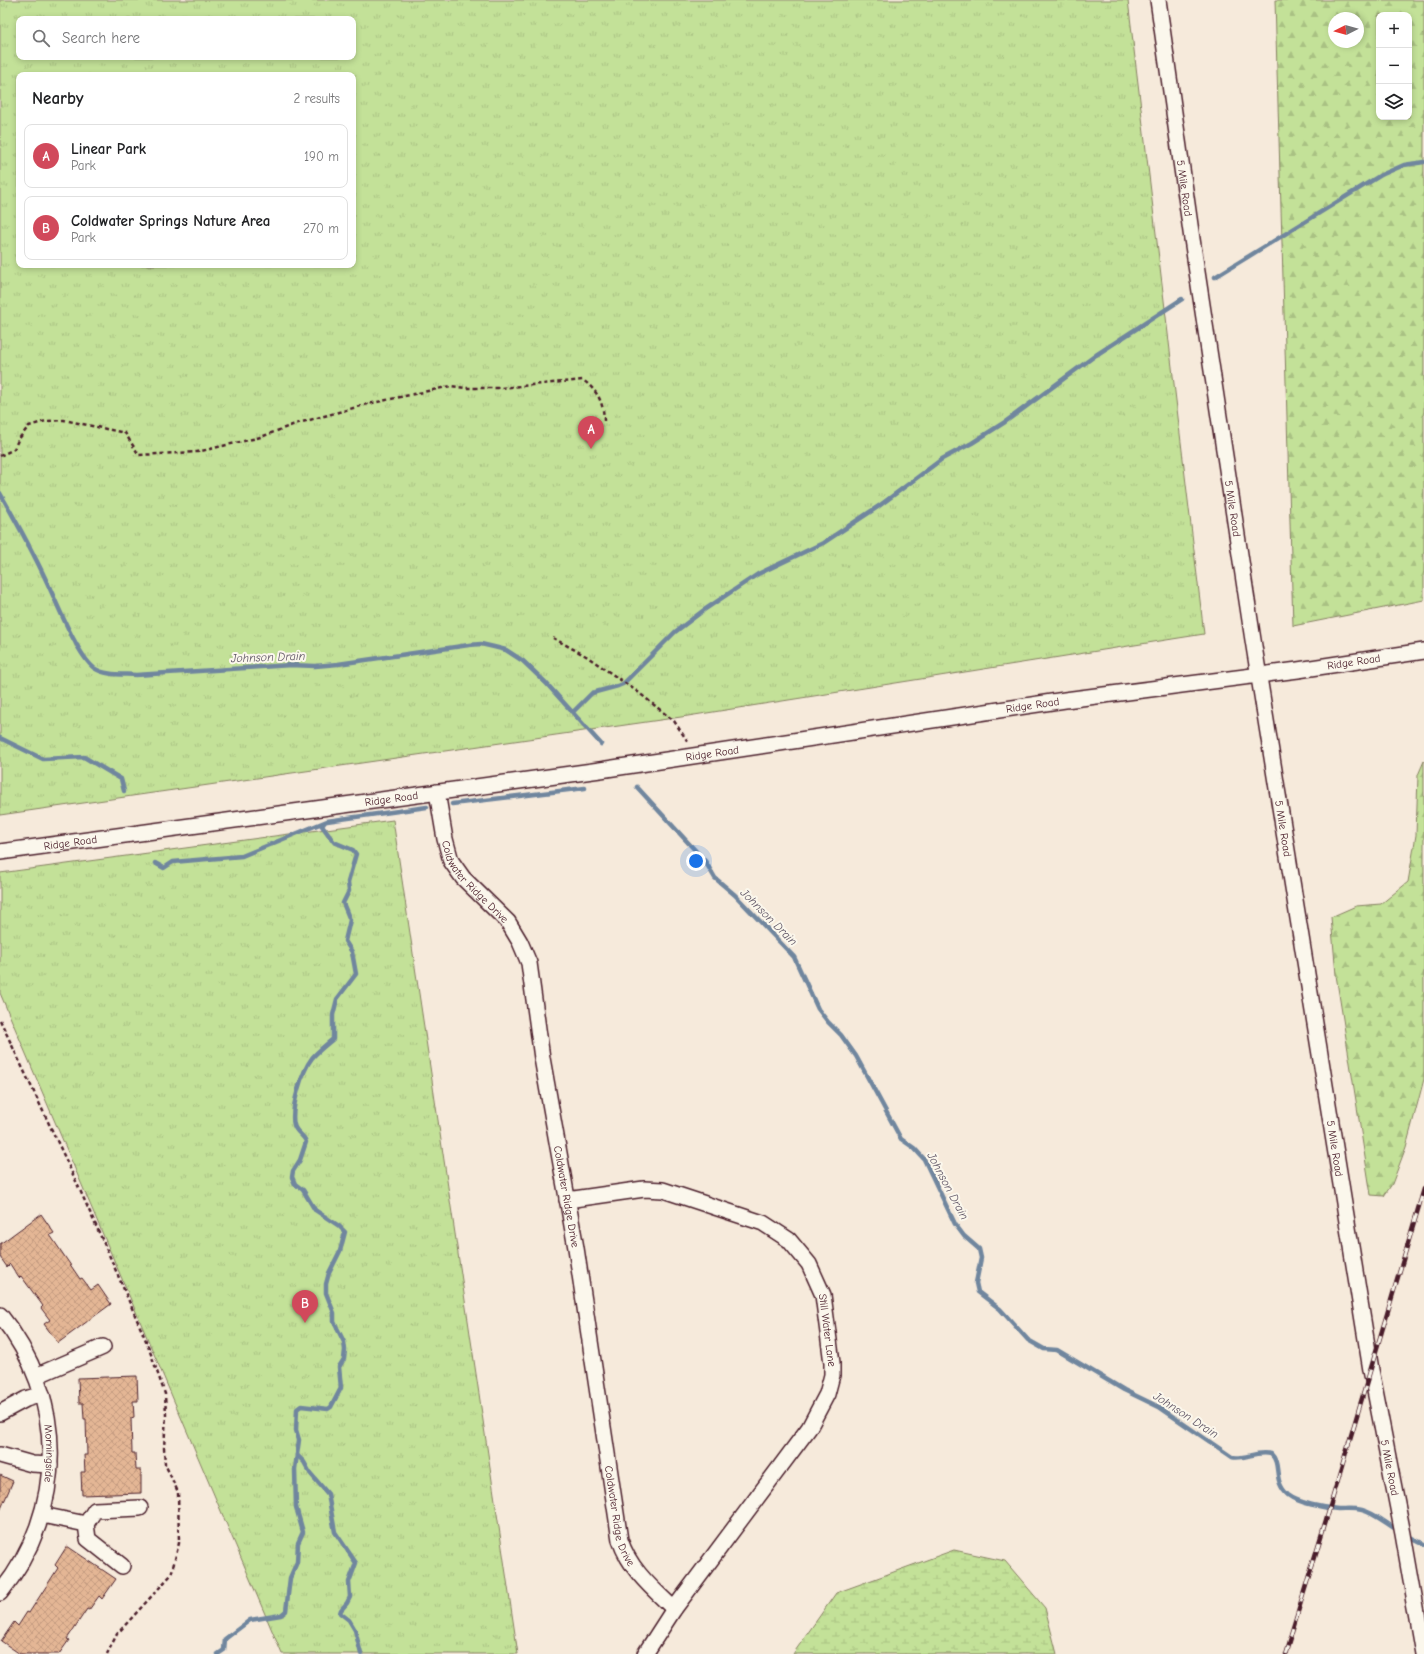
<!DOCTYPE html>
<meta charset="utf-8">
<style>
body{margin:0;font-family:"Comic Neue",sans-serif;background:#f2f2f2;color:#202124}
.controls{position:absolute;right:12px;top:12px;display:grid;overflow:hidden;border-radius:8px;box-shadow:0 2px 6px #0003}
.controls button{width:36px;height:36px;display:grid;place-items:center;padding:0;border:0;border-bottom:1px solid #e0e0e0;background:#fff;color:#202124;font:20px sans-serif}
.compass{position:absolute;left:1328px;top:12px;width:36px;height:36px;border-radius:50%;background:#fff;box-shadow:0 2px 6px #0003;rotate:264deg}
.you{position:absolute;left:696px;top:861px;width:14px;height:14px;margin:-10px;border:3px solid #fff;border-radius:50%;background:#1a73e8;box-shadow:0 0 0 6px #1a73e833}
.badge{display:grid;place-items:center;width:26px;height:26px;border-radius:50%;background:#d1495b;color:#fff;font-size:13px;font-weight:700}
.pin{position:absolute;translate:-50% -33px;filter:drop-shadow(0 1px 2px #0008)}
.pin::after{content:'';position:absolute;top:21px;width:14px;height:12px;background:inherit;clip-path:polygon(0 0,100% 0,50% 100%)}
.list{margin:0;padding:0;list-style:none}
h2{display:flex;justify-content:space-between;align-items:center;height:52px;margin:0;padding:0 16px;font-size:17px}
h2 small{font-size:13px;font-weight:400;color:#757577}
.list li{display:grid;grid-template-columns:26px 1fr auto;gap:12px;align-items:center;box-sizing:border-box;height:64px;margin:0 8px 8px;padding:0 8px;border:1px solid #e0e0e0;border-radius:8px}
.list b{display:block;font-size:15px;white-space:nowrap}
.list p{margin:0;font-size:13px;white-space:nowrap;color:#757577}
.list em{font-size:13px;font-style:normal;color:#757577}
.icon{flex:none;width:22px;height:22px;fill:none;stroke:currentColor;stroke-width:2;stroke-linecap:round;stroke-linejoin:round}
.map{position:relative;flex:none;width:1424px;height:1654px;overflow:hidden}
.search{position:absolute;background:#fff;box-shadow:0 2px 6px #0003;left:16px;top:16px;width:340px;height:44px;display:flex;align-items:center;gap:10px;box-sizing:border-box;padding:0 14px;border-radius:8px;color:#757577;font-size:15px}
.panel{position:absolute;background:#fff;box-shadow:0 2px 6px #0003;left:16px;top:72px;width:340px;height:196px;border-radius:8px}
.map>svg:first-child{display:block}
</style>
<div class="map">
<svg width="1424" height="1654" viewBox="0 0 1424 1654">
<defs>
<pattern id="forest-firs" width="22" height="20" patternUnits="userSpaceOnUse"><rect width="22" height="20" fill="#c3e198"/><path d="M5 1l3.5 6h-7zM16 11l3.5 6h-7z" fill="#a9c183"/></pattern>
<pattern id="wetland-marsh" width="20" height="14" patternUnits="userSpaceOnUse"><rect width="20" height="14" fill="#c3e198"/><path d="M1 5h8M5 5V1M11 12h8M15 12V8" fill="none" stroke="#a9c183"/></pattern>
<pattern id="park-tufts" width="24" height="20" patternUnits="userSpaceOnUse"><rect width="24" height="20" fill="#c3e198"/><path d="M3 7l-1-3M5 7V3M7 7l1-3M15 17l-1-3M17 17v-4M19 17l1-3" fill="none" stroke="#a9c183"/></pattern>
<pattern id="building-cross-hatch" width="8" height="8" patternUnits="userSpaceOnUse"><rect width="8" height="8" fill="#e4b695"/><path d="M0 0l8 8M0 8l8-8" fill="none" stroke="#c59c81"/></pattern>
</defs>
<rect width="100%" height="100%" fill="#f6eadb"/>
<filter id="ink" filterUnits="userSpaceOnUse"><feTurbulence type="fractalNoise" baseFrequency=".025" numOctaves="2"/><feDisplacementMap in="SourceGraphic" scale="8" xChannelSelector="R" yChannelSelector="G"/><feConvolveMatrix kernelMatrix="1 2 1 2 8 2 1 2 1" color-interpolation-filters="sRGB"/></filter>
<g filter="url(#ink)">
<g fill="url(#forest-firs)" stroke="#868062" fill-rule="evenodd">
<path d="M1275,0H1424V600L1293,626ZM1379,15H1409V117H1379ZM1334,18H1358V42H1334Z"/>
<polygon points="1424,761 1424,1079 1406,1147 1392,1184 1384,1196 1371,1195 1336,975 1331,917 1356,906 1381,904 1408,882 1416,835 1418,775"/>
</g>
<polygon fill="url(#wetland-marsh)" stroke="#868062" points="954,1550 1005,1561 1045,1608 1057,1654 793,1654 836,1593"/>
<g fill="url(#park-tufts)" stroke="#868062" fill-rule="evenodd">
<path d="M0,0H1128L1204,634L688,716L0,815ZM19,19H353V57H19ZM19,75H353V265H19Z"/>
<polygon points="393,820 518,1654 282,1654 0,993 0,873"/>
</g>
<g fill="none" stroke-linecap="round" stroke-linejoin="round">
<g stroke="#70869e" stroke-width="4.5">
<polyline points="1215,277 1381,175 1404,165 1424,162"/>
<path d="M0,493C16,521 32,550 46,580C56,601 77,655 94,668C106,676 123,674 136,675L291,665L315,666L338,664L469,645L481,644L494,647L506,650L523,661L546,683L601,744"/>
<polyline points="573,712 592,693 618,686 623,684 675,632 704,610 758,574 823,543 879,506 942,459 972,443 1005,422 1096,355 1182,299"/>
<polyline points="0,738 43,759 84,757 121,779 124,791"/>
<path d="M637,787L705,861L715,878L735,895L794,957L818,1009L828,1022L841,1035L856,1056L901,1139L914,1148L924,1159L955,1224L964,1236L979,1249L981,1258L976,1283L978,1292L1000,1309L1028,1340L1044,1349L1057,1350L1124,1390L1159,1407L1232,1457C1245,1460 1257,1450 1271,1454C1282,1464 1272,1481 1288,1495C1298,1503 1324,1508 1338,1509C1346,1509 1354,1508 1362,1510C1375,1513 1388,1525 1399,1531"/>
<polyline points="452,804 585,788"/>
<polyline points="155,863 164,868 173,862 242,856 327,821 427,807"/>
<polyline points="297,1455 304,1462 310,1473 328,1494 335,1532 356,1563 349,1582 350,1597 347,1603 341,1610 340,1613 349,1620 355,1630 361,1654"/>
<polyline points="1406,1535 1424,1544"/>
<path d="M218,1654L224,1650L225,1639L250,1620L281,1615L286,1611L290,1578L297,1562L298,1543L303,1532L296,1507L295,1469L299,1440L296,1430L297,1409L301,1406L328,1409L331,1407L341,1388L339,1367L344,1359L345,1350L344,1342L334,1322V1313L326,1293V1284L329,1273L340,1251L345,1232L339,1226L315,1210L303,1190L295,1184L292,1177L293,1171L300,1160L306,1142C304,1135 296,1133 294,1125C290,1109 302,1071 312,1058C318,1051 326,1045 333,1039V1015L337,999L356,974L352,952L345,941L350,920L343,903L349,891L348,882L356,854L353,850L334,842L322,826L324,823"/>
</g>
</g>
<g fill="url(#building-cross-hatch)" stroke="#4a1f2b">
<polygon points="41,1214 54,1233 50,1235 80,1279 82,1278 91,1290 98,1285 111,1304 58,1343 44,1324 50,1320 41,1308 43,1306 21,1276 19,1278 10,1264 7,1267 0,1257 0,1244"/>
<polygon points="137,1376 138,1401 133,1401 134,1417 131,1418 132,1453 135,1453 136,1470 141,1470 141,1493 82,1495 81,1472 85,1472 84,1455 87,1455 86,1419 84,1419 83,1403 79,1403 78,1378"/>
<polygon points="0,1475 13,1481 0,1511"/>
<polygon points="67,1546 116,1579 102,1599 99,1596 89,1610 87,1609 67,1639 69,1640 59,1654 20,1654 1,1641 14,1622 18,1626 27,1612 29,1613 58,1568 55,1565"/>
</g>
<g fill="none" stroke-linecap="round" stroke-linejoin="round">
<defs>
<g id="minor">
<path id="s1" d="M1158,0L1192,239L1253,640L1371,1370L1403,1534L1424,1654"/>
<path id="s2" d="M437,792L445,839L451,861L463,878L508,922L520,942L529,963L542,1058L576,1248L620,1540C630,1570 652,1588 674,1609"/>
<path id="s3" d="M0,852L600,770L1065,700L1298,670L1424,651"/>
<path id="s4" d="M567,1200L644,1189L663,1190L763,1223L789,1240L809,1264L823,1295L832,1363V1375L827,1394L809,1428L674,1609L645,1654"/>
<path id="s5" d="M0,1315C67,1397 67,1511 0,1593"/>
<polyline points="36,1376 103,1347"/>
<polyline points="0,1413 26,1399 42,1394"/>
<polyline points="0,1455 32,1464 50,1465"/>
<polyline points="42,1515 86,1524 88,1539 122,1566"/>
<polyline points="86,1524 95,1510 140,1508"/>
</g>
</defs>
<use href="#minor" stroke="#4a1f2b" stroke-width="18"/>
<g stroke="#4a1f2b" stroke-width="2.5" stroke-dasharray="4 3" stroke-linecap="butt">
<path d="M0,456L14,449L18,440L29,426L46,421L64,420L125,433L139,455L197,452L261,437L295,424L368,404L451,386L466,388H501L583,380C599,392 604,404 604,423"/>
<polyline points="553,638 586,656 638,692 674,721 688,742"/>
<polyline points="0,1020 75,1179 110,1257 147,1343 165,1394 166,1415 164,1448 165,1464 178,1492 179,1543 171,1575 117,1634 107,1654"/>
</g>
<use href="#minor" stroke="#fbf7ec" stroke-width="15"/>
<defs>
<polyline id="rail" points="1285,1654 1326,1520 1424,1189"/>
</defs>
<use href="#rail" stroke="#4a1f2b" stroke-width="4.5"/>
<use href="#rail" stroke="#fbf7ec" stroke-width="3" stroke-dasharray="9" stroke-linecap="butt"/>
</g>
</g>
<g text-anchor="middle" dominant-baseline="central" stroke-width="4" stroke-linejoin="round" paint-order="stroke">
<g font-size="11" fill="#4a1f2b" stroke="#fbf7ec">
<text stroke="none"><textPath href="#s1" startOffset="190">5 Mile Road</textPath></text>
<text stroke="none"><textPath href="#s1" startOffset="514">5 Mile Road</textPath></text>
<text stroke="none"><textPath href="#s3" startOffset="1367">Ridge Road</textPath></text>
<text stroke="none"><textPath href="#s3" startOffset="1043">Ridge Road</textPath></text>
<text stroke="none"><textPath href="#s3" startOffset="719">Ridge Road</textPath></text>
<text stroke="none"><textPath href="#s3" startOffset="395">Ridge Road</textPath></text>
<text stroke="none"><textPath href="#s1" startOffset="838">5 Mile Road</textPath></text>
<text stroke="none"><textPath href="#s3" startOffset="71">Ridge Road</textPath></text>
<text stroke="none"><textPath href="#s2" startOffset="101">Coldwater Ridge Drive</textPath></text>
<text stroke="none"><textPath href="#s1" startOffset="1162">5 Mile Road</textPath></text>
<text stroke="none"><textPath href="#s2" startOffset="437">Coldwater Ridge Drive</textPath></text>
<text stroke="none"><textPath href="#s4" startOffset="334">Still Water Lane</textPath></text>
<text stroke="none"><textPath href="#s5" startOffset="150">Morningside</textPath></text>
<text stroke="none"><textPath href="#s1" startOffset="1486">5 Mile Road</textPath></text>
<text stroke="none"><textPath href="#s2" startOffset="761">Coldwater Ridge Drive</textPath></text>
</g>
<g font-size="12" font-style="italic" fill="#5d5364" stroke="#fbf7ec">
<text transform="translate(268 657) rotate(-2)">Johnson Drain</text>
<text transform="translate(769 917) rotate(45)">Johnson Drain</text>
<text transform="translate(948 1186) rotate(62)">Johnson Drain</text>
<text transform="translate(1186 1415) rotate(33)">Johnson Drain</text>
</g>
</g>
</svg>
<div class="controls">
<button>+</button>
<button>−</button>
<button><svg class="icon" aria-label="layers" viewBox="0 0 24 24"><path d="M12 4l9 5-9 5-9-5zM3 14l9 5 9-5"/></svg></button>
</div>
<svg class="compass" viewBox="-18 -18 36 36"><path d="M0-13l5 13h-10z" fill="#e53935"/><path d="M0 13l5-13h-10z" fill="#757577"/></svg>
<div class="you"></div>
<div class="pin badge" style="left:591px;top:449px">A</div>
<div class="pin badge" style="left:305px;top:1323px">B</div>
<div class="search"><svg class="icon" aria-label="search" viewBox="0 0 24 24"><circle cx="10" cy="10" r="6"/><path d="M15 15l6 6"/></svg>Search here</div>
<section class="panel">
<h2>Nearby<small>2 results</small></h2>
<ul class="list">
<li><span class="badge">A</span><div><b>Linear Park</b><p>Park</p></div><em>190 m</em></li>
<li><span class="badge">B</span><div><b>Coldwater Springs Nature Area</b><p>Park</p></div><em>270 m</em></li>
</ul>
</section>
</div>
